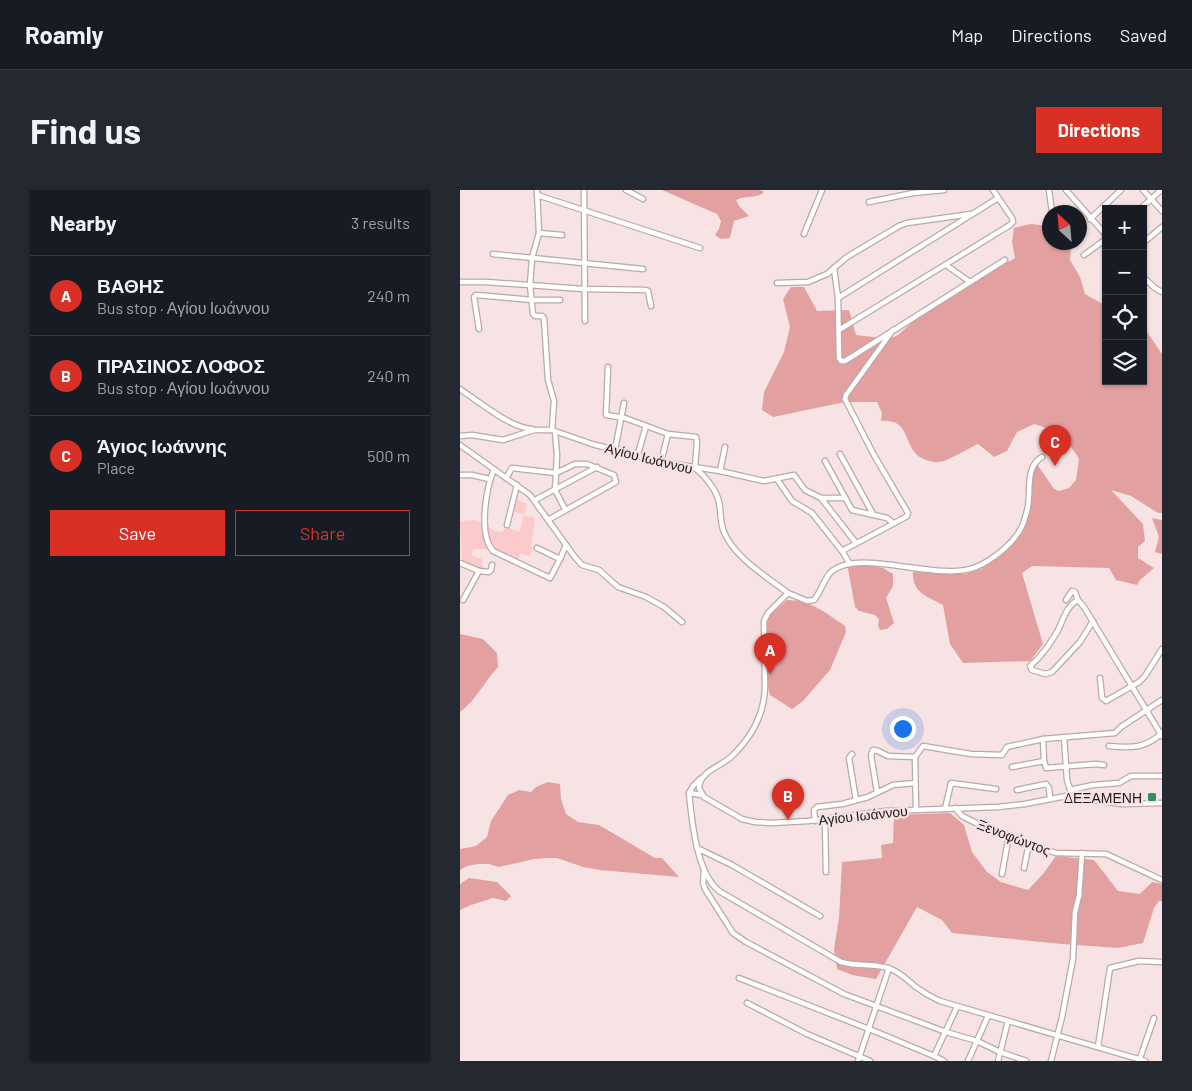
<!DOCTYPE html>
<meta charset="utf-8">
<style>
body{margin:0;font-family:Barlow,sans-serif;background:#242831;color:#f1f3f6}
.controls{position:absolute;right:15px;top:15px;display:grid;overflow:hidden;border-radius:0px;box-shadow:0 1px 4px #0004}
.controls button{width:45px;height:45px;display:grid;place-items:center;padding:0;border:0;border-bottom:1px solid #363941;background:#171b24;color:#f1f3f6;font:25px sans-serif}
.compass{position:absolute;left:582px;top:15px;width:45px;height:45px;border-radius:50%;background:#171b24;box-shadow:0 1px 4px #0004;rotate:334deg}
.you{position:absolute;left:442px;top:538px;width:18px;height:18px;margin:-12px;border:4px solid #fff;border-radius:50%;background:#1a73e8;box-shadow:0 0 0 8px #1a73e833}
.badge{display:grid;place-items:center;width:32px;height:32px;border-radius:50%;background:#d93025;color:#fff;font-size:16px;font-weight:700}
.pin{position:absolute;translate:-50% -41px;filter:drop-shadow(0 1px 2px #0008)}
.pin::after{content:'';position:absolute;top:26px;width:18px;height:15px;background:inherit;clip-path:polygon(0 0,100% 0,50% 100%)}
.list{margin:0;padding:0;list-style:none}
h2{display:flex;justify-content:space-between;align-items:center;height:65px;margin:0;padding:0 20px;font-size:21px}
h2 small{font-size:16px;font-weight:400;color:#9ea1a6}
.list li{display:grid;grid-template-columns:32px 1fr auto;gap:15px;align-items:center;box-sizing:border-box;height:80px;padding:0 20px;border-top:1px solid #363941}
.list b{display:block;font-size:19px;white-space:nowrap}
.list p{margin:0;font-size:16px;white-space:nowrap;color:#9ea1a6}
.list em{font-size:16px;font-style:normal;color:#9ea1a6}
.actions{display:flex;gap:10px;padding:15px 20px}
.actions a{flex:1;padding:11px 0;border:1px solid #d93025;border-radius:0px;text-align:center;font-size:18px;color:#d93025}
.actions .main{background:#d93025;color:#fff}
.icon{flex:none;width:28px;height:28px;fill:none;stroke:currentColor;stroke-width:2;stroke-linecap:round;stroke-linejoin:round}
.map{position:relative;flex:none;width:702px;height:871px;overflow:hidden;border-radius:0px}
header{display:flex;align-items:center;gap:30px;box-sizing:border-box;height:70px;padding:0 25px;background:#171b24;border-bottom:1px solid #363941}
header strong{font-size:24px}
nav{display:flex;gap:28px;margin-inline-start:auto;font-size:18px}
.intro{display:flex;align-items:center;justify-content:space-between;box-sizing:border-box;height:120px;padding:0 30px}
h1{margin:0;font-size:35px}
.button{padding:12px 22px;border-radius:0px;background:#d93025;color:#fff;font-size:18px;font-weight:700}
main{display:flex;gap:30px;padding:0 30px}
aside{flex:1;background:#171b24;border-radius:0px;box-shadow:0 1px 4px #0004}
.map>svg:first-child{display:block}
</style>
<header>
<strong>Roamly</strong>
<nav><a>Map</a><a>Directions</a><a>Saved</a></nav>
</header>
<div class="intro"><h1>Find us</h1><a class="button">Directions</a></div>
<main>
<aside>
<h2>Nearby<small>3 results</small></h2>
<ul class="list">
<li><span class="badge">A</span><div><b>ΒΑΘΗΣ</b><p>Bus stop · Αγίου Ιωάννου</p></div><em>240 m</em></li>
<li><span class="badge">B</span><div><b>ΠΡΑΣΙΝΟΣ ΛΟΦΟΣ</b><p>Bus stop · Αγίου Ιωάννου</p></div><em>240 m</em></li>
<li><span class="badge">C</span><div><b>Άγιος Ιωάννης</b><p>Place</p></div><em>500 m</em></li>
</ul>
<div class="actions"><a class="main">Save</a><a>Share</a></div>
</aside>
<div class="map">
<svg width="702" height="871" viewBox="0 0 702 871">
<rect width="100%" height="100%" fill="#f7e3e3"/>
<path fill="#fbcbcb" d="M56,309L67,314L64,325L75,328L71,356L74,358L69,366L61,363L57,371L34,359H13L12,366L22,369L23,381L2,373L0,331C7,331 14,329 20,332C29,336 32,342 42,342L47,337L59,342L64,325L52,321Z"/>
<g fill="#e3a0a1">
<path d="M202,0H300L304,2C297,9 285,5 276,10L279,16L289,26L274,31L270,48L261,49L255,45L259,39L261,31L257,24Z"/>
<path d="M571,34L589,36L590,52L609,53L611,56L610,70L620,87L625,104L646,116V191H683V136L702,164V323H698L671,306L651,300L683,334L685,351L678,357V368L694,378L680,390L677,395L656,390L649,378L572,376L562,383L583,454L570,471L503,473L490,454L483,415C467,406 452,403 453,382L505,384L521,379L540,363L566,330L573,277L577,274L594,299L599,301L609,298L616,290L619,269C609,251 594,239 574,234L557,242L547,261L534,267L518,254C509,258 486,272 479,272C476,273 473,272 471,271C439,266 456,228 421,231L422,223L417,212H385L313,227L302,220L304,202L324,162L330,137L323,109L331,97H344L357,121L389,120L396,145L429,149L438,145L458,127L555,68L552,52L554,38Z"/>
<polygon points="692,328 702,330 702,364 695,362 699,347"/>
<polygon points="407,375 423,378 433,384 433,396 426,408 434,433 427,439 420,440 418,436 419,429 415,425 399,421 395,417 388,379 390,376"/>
<path d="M327,410C351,410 366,423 385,436L386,442L370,480L343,511L332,519L310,505L308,496L306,434L311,424Z"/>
<path d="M0,444L23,449L37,463L38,477C25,491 16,510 0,522Z"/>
<polygon points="88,592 100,594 101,609 106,624 118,632 139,635 195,668 202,668 219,687 140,680 123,677 97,668 88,668 74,669 39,677 29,674 18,674 7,676 0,680 0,659 16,656 27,647 31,631 48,605 59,600 71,602 76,597"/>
<polygon points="490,623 504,635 512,662 527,682 541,692 568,700 583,684 596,666 634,670 658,701 680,704 692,692 702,694 702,711 699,711 694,718 683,753 658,758 602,754 492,743 482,730 457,717 416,789 392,785 377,779 374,759 379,728 382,672 422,668 421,655 433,653 434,625"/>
<polygon points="9,688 37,692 51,706 46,711 33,708 11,715 0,720 0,694"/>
</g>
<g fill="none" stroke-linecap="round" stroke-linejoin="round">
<defs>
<g id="minor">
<polyline points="77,0 79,43 72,68 70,95 73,124 75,126 82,126 84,128 88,190 94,211 92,240"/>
<polyline points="124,0 125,131"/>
<polyline points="166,0 183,9"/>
<polyline points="589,0 592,22"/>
<polyline points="606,0 646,45"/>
<polyline points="683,0 702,21"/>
<polyline points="77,5 240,58"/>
<polyline points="409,12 453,3 484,0"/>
<polyline points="680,19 701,0"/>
<polyline points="630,29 661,0"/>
<polyline points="79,43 102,45"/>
<polyline points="344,44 362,0"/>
<polyline points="683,53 702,37"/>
<polyline points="33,64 183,79"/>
<polyline points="624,65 646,49"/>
<polyline points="486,75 510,92"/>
<polyline points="374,78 378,108 379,168 381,171 385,171 545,70"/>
<polyline points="683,87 695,98 702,102"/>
<polyline points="0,92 26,92 123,99 186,100 188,101 191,116"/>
<polyline points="317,93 348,92 367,84 387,67 439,36 447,33 511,24"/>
<polyline points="378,108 538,8"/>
<polyline points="19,139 14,107 16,105 72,110 100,110"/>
<polyline points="379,140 550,35 553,32 552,28 533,0"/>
<polyline points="148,177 146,225 165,228 208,244 236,247 237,251 235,278"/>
<path d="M0,199C19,212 51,238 72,239"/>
<polyline points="95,242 97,265 95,300 105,319"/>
<polyline points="0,246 12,245 43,250 74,240 92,240 132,254 201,272 260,281 304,291 334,285 345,300 361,308 385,308"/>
<polyline points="0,255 70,305 114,366 122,375 139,380 158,397 186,407 204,417 222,432"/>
<polyline points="155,260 164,213"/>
<polyline points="380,264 413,324"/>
<polyline points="177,267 186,236"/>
<polyline points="365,271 392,320 427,328 433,333"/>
<polyline points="201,272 208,244"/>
<path d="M235,278C245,286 256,299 259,312C261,322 260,333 264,342C274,367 307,387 328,403L308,423L304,431L305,498C304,524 291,548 271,567C260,577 240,581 239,598L244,607L282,629L295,632L311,633L348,631L425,621L538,617L565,614L606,606L662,614L702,613"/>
<path d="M34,279C26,299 18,344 33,361L90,388L100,369L77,358"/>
<polyline points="260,281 265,257"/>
<polyline points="0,285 12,285 29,289"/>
<polyline points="46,288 52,278 96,283 115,274 127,274 154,285 156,292 88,330"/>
<polyline points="317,289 332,311 352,323 382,361 390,374"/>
<polyline points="361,308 396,353"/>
<polyline points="75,310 137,277"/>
<polyline points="47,335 57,295"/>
<polyline points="382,361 442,329 447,326 448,323 414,265 385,209 386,205 433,140"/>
<polyline points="100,369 106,355"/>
<polyline points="0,373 19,381 3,410"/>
<polyline points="19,381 29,382 31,380 32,375"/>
<path d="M328,403L347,411L354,410C361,402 363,391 370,383C397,356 478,393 516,377C533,370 556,352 563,334C565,328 567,322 568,316C571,299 565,277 582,267"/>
<path d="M606,410L612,401L615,402L618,410C606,416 603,431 597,442C589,455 582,466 570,476L572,480L585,484L592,482L620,452L633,431"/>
<polyline points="618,410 624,417 702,546"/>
<polyline points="640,488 642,508 646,511 679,492 685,486 702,459"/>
<polyline points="604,547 607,590 611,602"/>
<polyline points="583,549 584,571 586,578 636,574 644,575"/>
<path d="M649,556C670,558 685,559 702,543"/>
<polyline points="392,564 389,568 396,610"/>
<polyline points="552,577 584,571"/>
<path d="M240,589L233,596L229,603C232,631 236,682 259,701L381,772C398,777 415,773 431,779C441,783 448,791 456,797C464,803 471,807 480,811L685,871"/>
<polyline points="557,600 586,594 589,598 590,608"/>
<polyline points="610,600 633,595 659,593 671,586 702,586"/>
<polyline points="417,602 411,565 413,560 418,561 428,566 455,567"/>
<polyline points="229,603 242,605"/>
<polyline points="495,618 502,626 516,633 578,657 596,663 646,664 702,690"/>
<polyline points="485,619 491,593 536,599"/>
<polyline points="456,620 455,567 463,556 511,564 542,565 547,557 583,549 655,543 661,537 702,510"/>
<polyline points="365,629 366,682"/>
<polyline points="355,631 354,620 357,617 382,614 408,607 433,595 455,593"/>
<polyline points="237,658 272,675 360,726"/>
<polyline points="564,678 569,653"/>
<polyline points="244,681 243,693 245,699 273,743 286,752 384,804 486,842 517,851 540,862 566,871"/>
<polyline points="542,684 549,645"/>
<polyline points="279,788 419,843 474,866 497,817"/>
<polyline points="287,813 347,844 410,871"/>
<polyline points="638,857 650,778 679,771 702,772"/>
<polyline points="474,866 484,871"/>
<polyline points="398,871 429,778"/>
<polyline points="508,871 528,826"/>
<polyline points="538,871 548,831"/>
<polyline points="591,871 602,827 613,769 615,722 619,706 622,663"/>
<polyline points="679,871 694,828"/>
</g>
</defs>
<use href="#minor" stroke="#bba8a8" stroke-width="7"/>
<use href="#minor" stroke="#fff" stroke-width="4.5"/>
</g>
<rect fill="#318e65" stroke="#f7e3e3" stroke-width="2" x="687" y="602" width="10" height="10" rx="2.5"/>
<g text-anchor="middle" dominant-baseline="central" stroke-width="4.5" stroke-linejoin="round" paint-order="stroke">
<g font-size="14" fill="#201919" stroke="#f7e3e3">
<text transform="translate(189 268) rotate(14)">Αγίου Ιωάννου</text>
<text transform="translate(403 625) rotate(-6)">Αγίου Ιωάννου</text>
<text transform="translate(554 647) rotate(21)">Ξενοφώντος</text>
</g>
<g font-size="14" fill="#201919" stroke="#f7e3e3" text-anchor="end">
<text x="682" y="607">ΔΕΞΑΜΕΝΗ</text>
</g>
</g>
</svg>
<div class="controls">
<button>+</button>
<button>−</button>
<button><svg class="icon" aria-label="locate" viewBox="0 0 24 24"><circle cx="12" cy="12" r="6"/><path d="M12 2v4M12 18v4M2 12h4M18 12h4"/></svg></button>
<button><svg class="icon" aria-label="layers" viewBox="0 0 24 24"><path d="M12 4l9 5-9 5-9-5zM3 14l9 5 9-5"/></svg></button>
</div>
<svg class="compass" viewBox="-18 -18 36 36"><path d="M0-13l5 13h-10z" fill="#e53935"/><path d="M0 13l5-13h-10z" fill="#9ea1a6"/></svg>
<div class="you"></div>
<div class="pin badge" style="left:310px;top:484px">A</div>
<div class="pin badge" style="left:328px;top:630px">B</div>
<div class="pin badge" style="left:595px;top:276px">C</div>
</div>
</main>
